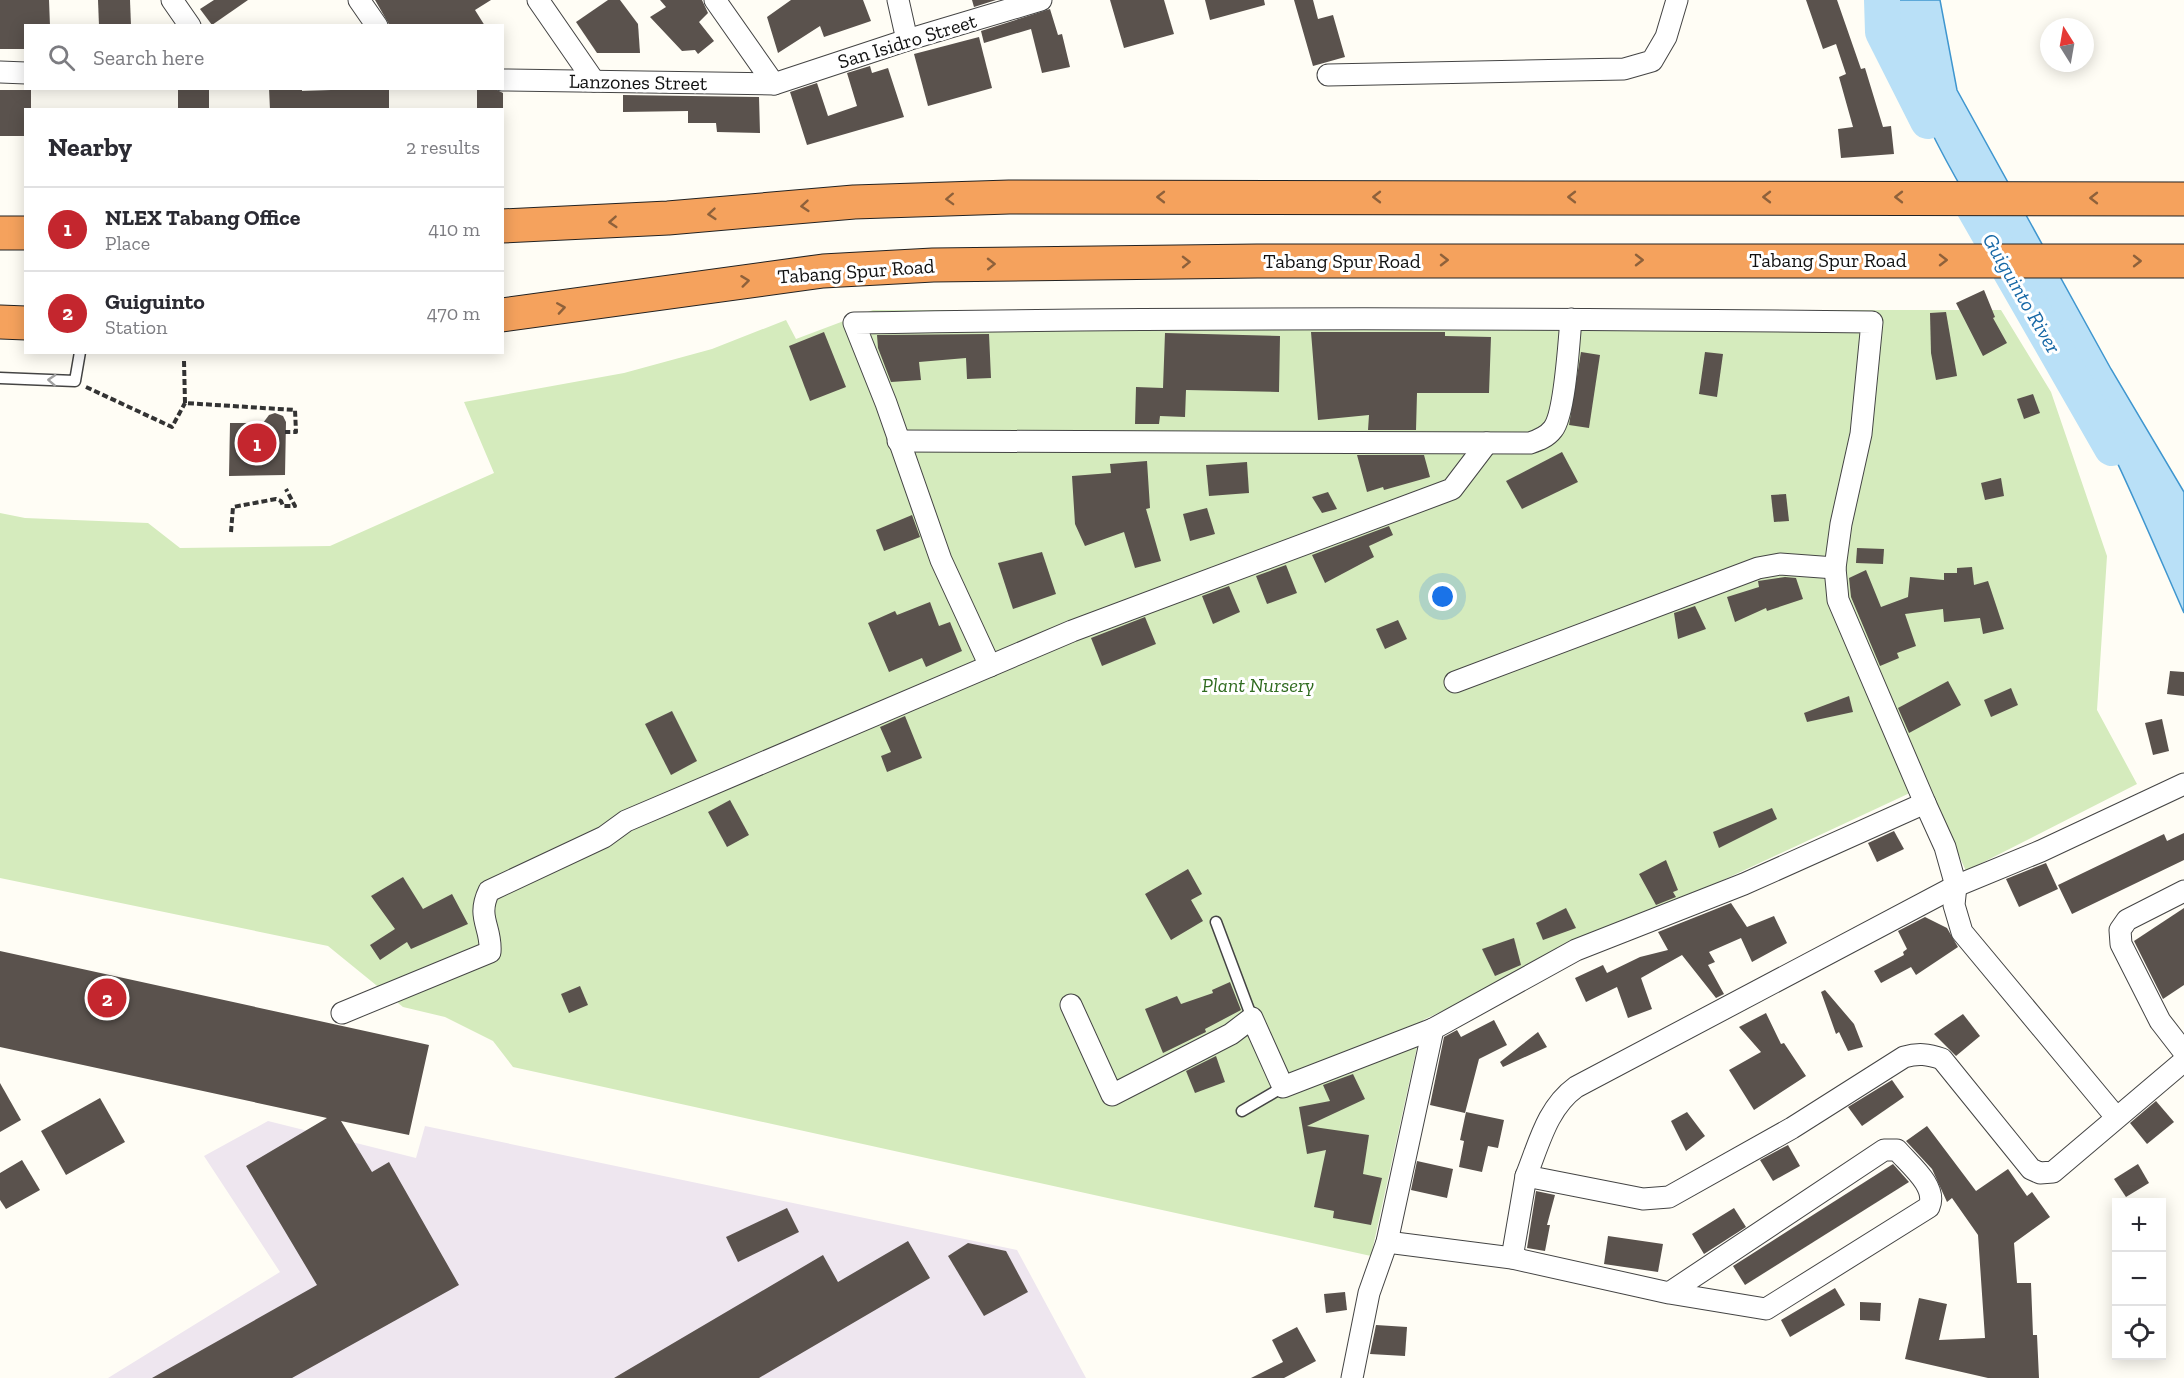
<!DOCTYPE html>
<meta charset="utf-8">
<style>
body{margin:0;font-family:"Zilla Slab",serif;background:#f7f7f7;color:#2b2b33}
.controls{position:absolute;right:18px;bottom:18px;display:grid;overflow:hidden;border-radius:0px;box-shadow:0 3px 15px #0003}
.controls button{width:54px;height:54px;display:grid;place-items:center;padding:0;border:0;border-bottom:2px solid #e1e1e2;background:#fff;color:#2b2b33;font:30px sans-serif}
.compass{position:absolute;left:2040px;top:18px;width:54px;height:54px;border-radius:50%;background:#fff;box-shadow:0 3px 15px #0003;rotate:349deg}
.you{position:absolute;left:1443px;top:597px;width:21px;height:21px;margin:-15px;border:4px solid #fff;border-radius:50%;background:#1a73e8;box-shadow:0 0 0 9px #1a73e833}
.badge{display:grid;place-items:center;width:39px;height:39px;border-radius:50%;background:#c4262e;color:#fff;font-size:20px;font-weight:700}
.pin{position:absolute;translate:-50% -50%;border:3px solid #fff;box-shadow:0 2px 6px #0006}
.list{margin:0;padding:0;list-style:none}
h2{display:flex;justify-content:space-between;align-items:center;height:78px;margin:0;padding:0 24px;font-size:26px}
h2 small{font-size:20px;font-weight:400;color:#7c7c81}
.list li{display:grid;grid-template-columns:39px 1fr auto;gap:18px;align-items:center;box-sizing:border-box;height:84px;padding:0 24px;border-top:2px solid #e1e1e2}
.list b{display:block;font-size:22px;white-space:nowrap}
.list p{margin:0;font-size:20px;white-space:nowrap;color:#7c7c81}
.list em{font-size:20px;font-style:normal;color:#7c7c81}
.icon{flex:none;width:33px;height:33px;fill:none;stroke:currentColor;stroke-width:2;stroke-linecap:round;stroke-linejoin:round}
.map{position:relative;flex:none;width:2184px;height:1378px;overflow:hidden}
.search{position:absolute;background:#fff;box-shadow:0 3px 15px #0003;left:24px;top:24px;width:480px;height:66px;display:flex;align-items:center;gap:15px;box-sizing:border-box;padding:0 21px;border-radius:0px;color:#7c7c81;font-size:22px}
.panel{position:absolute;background:#fff;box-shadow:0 3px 15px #0003;left:24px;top:108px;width:480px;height:246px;border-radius:0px}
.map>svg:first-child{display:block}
</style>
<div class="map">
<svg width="2184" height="1378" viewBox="0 0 2184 1378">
<rect width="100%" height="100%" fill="#fffdf5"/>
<polygon fill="#eee6ef" points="268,1121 416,1158 425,1126 1017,1250 1086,1378 108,1378 280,1272 204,1156"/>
<polygon fill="#d5ebbd" points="873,310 2001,310 2051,392 2107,556 2097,710 2137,784 1966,871 1927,785 1423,1020 1371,1256 513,1067 493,1041 445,1017 403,1007 328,946 0,878 0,513 25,518 148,523 180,548 330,546 494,473 464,402 624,373 712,349 786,320 796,339"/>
<path fill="#b9e0f7" stroke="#3f96cf" stroke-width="1.5" d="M1889,0H1940L1957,90L2111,369L2184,492V613C2148,531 2113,447 2070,369C2025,287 1969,210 1928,125C1909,86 1891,44 1889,0Z"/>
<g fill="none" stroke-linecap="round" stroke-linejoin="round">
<g stroke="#b9e0f7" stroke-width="36">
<polyline points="1882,0 1883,32 1928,121"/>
<polyline points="1969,199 2112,448"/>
</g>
</g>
<g fill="#5a524d">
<polygon points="0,0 49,0 50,26 26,26 26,49 0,49"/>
<polygon points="98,0 130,0 131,26 99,26"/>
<polygon points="214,0 248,0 212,25 200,9"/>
<polygon points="375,0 491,0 475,10 485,26 390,26"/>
<polygon points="608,0 620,0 638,24 640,53 597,53 576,22"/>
<polygon points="660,0 702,0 708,13 699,22 714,41 698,54 695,50 682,51 650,17 666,7"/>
<polygon points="791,0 863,0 871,21 824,37 820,26 778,53 767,17"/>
<polygon points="972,0 996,0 974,7"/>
<polygon points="1110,0 1164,0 1174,34 1124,48"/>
<polygon points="1205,0 1264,0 1265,5 1210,20"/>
<polygon points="1294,0 1313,0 1318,19 1333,15 1345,57 1313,66"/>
<polygon points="1806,0 1837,0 1861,69 1865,68 1883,127 1891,126 1894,154 1841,158 1838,129 1853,127 1839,77 1846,74 1836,44 1823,49"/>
<polygon points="1050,9 1058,35 1062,34 1070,67 1042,73 1031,29 984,43 981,31"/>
<polygon points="979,37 992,88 928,106 914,54"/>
<polygon points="870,66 872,73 888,68 904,117 807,145 790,92 817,83 828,116 857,106 847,73"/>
<rect x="178" y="88" width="31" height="22"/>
<polygon points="269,88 302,88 302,91 389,88 389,110 270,110"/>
<polygon points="477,88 493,88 503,93 503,110 477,110"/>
<polygon points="0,90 31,90 31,110 26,110 26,136 0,136"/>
<polygon points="623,95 759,97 760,133 717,132 716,123 688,123 688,111 623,112"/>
<polygon points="1984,290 1995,317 1993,318 2007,343 1983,356 1956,303"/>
<polygon points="1946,312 1957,376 1936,380 1931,353 1930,313"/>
<polygon points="824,332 846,387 810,401 789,346"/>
<polygon points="1311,332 1445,332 1445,336 1491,337 1489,393 1417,393 1416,430 1368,430 1369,415 1318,420"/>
<polygon points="1165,333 1280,336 1279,392 1186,390 1185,417 1160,416 1159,424 1135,424 1136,387 1163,388"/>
<polygon points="989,334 991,378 967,379 966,358 919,362 921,380 891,382 878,348 877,335"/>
<polygon points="1581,352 1600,355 1589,428 1569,425"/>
<polygon points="1705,352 1723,354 1717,397 1699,394"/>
<polygon points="2033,394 2040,413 2024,419 2017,399"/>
<polygon points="275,413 283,416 286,422 285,475 229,476 230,423 263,423 269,415"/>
<polygon points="1562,452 1578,482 1522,509 1506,481"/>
<polygon points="1357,455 1424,455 1430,477 1384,490 1383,487 1367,492"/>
<polygon points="1147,461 1150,508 1146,509 1161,561 1135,568 1124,532 1085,546 1075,524 1072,476 1111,473 1110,464"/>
<polygon points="1247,462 1249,493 1209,496 1206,465"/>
<polygon points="2001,478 2004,496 1985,500 1981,483"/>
<polygon points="1328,492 1337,509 1322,513 1312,497"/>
<polygon points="1786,494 1789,521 1774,522 1771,495"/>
<polygon points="1207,508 1215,534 1190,541 1183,514"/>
<polygon points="912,515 920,537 884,551 876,530"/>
<polygon points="1389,526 1393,535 1369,546 1374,557 1325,583 1312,555"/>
<polygon points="1857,548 1884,549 1883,564 1856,563"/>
<polygon points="1042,552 1056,594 1013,609 998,563"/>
<polygon points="1286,565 1297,593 1267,604 1256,576"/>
<polygon points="1972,567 1974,585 1988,581 2004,629 1983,634 1980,618 1944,622 1943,609 1905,614 1916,646 1897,653 1899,658 1880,666 1851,597 1849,578 1866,570 1881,607 1908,597 1910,577 1944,580 1944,573 1957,573 1957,568"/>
<polygon points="1785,577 1796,578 1803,599 1767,611 1766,608 1735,622 1727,597 1759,587 1758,581"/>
<polygon points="1229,586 1240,612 1213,624 1202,596"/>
<polygon points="930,602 939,626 950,622 962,651 926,667 922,658 889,672 868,623 895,611 897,615"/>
<polygon points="1695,606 1706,629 1678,639 1674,613"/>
<polygon points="1145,617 1156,644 1102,666 1091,638"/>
<polygon points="1398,620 1407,639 1385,649 1376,629"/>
<polygon points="2170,671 2184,672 2184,696 2167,694"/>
<polygon points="1948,681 1961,705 1909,733 1898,708"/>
<polygon points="2011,688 2018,705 1991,717 1984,700"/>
<polygon points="1849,696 1853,712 1807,722 1804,713"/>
<polygon points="672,711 697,761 671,775 645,724"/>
<polygon points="905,716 922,758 887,772 881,756 891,752 880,727"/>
<polygon points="2162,719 2169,751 2153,755 2145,723"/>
<polygon points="730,800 749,835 727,847 708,812"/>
<polygon points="1772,808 1777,819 1719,848 1713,832"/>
<polygon points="1894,831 1904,849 1877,862 1868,843"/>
<polygon points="2184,833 2184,860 2072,914 2058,885 2164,834 2167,841"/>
<polygon points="1666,860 1678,890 1673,892 1676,897 1656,905 1639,874"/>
<polygon points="2046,863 2058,889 2019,907 2006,879"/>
<polygon points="1188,869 1202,894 1191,900 1203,921 1171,940 1145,894"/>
<polygon points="403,877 423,909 452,894 468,924 411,949 407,942 380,960 370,945 395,929 371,896"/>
<polygon points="1731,903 1747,927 1774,916 1787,943 1752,962 1741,938 1709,952 1715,962 1708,965 1724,994 1716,998 1682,955 1641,978 1652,1009 1628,1018 1617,987 1586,1002 1575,978 1603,965 1607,973 1640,957 1668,950 1658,932"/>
<polygon points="1566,908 1576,928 1543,940 1536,923"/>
<polygon points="2184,908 2184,985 2163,999 2134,941"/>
<polygon points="1925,917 1947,928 1958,947 1916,975 1911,967 1881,983 1874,971 1904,955 1903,952 1907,949 1898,931"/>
<polygon points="1514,938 1521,965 1495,976 1482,949"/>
<polygon points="0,951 429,1045 409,1135 341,1121 372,1172 389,1162 459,1285 292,1378 152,1378 317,1285 246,1166 327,1118 0,1047"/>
<polygon points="1230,982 1241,1010 1205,1029 1206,1032 1163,1053 1145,1009 1177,996 1181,1004 1213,993 1212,990"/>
<polygon points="580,986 588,1005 569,1013 561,994"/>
<polygon points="1825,990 1854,1024 1863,1047 1848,1051 1839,1032 1836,1034 1821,992"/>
<polygon points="1766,1013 1781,1044 1784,1043 1806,1076 1754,1110 1729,1070 1761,1052 1739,1027"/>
<polygon points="1963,1014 1980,1036 1956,1056 1934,1034"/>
<polygon points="1494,1020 1507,1045 1479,1059 1465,1113 1430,1105 1444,1037 1457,1030 1461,1037"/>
<polygon points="1538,1032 1547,1047 1503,1067 1500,1062"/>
<polygon points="1216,1056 1225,1082 1195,1093 1186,1071"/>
<polygon points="1353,1074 1365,1099 1307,1126 1369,1135 1363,1174 1382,1178 1371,1225 1333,1218 1334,1211 1314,1207 1326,1150 1307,1154 1299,1107 1330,1101 1323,1085"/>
<polygon points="1892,1080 1904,1097 1862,1126 1848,1107"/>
<polygon points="0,1083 21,1120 0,1132"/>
<polygon points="100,1098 125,1142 66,1175 41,1131"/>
<polygon points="2156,1101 2174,1122 2147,1144 2130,1123"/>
<polygon points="1466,1112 1504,1120 1498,1148 1488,1146 1482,1172 1459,1167 1464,1141 1460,1140"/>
<polygon points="1687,1112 1705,1136 1686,1151 1671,1121"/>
<polygon points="1927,1126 1976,1191 2008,1169 2027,1196 2032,1192 2050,1217 2014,1243 2017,1283 2031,1283 2033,1335 2037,1335 2039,1378 1988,1378 1905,1359 1919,1298 1947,1304 1939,1340 1985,1338 1978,1235 1952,1198 1947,1202 1932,1169 1906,1141"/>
<polygon points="1788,1145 1800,1166 1773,1181 1760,1160"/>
<polygon points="22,1160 40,1190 6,1209 0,1200 0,1173"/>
<polygon points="1417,1161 1453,1169 1447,1198 1411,1190"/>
<polygon points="1893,1164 1909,1182 1745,1285 1733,1266"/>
<polygon points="2138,1164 2149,1183 2126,1197 2114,1179"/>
<polygon points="1536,1191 1555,1195 1547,1225 1550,1225 1545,1251 1527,1248"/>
<polygon points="787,1208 799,1232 738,1262 726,1237"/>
<polygon points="1734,1208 1746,1227 1704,1254 1692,1234"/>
<polygon points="1608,1236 1663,1244 1658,1272 1604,1264"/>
<polygon points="908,1241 930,1278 759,1378 614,1378 823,1255 838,1282"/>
<polygon points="968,1243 1006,1251 1028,1292 984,1316 948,1256"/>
<polygon points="1835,1288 1845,1305 1790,1337 1781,1320"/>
<polygon points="1345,1292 1347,1310 1326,1313 1324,1294"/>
<polygon points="1860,1302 1881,1303 1880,1321 1860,1320"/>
<polygon points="1376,1325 1407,1327 1405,1356 1370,1354"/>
<polygon points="1297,1327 1316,1361 1284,1378 1251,1378 1283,1362 1272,1340"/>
</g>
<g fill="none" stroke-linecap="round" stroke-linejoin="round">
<defs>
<g id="lane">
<polyline points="0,378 75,381 80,352"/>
<polyline points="1216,922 1252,1018"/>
<polyline points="1242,1111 1283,1087"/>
</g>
<g id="street">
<polyline points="172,0 190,26"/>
<polyline points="359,0 377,26"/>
<polyline points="538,0 594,81"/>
<polyline points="715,0 774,84"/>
<polyline points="898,0 907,40"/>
<polyline points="0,72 26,73"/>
<polyline points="1328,75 1624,69 1652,61 1666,37 1677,0"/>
<polyline points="502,80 774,84 907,40 1041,0"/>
<path d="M898,441L1530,443C1539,440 1547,437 1553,429C1565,414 1569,341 1571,319"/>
<path d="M990,666L941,560L886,403L854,323C1193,317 1532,318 1872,322L1861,434L1841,524L1835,568L1838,600L1925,803L1744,884L1576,950L1433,1029L1387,1242L1369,1293L1352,1378"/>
<polyline points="1455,682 1758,568 1780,564 1835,568"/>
<path d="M2184,784L2041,851L1956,886L1576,1087C1547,1108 1539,1144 1526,1176L1643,1199L1669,1197L1792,1128L1904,1057C1918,1053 1928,1054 1942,1059L2031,1169L2040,1173L2053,1172L2184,1061"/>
<polyline points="1925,803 1945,847 1956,886 1954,905 1962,932 2116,1117"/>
<polyline points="2184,891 2127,920 2120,930 2121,944 2160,1021 2184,1052"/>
<polyline points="1071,1005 1112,1095 1231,1034 1252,1018 1283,1087 1433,1029"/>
<path d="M342,1013L490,952C492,927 476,918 489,891L604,837L626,821L1072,631L1452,489L1487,443"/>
<path d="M1387,1242L1512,1258L1669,1293L1766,1309L1929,1207C1938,1187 1910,1165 1897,1150H1884L1669,1293"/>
<polyline points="1512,1258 1526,1176"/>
</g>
<g id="highway">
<polyline points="502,226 668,218 854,202 1009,197 2184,199"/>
<polyline points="0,233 26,233"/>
<polyline points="502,315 823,271 933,265 1257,261 2184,261"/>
<polyline points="0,322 26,323"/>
</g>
</defs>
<use href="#lane" stroke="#444" stroke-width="13"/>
<use href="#street" stroke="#444" stroke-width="23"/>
<use href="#highway" stroke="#222" stroke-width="35"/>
<g stroke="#333" stroke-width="4" stroke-dasharray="6 3" stroke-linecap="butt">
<polyline points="184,361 185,403 295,410 296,432 285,432"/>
<polyline points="86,387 172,427 185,403"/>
<polyline points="231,532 233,507 276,499 281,501 283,506 295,506 286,489"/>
</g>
<use href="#lane" stroke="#fff" stroke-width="10"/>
<use href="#street" stroke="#fff" stroke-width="21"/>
<use href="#highway" stroke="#f5a25d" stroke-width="33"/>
</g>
<defs><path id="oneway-chevron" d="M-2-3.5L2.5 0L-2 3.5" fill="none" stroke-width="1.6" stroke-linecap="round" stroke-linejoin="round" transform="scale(1.5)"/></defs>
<g stroke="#8e613b">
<use href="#oneway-chevron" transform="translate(1161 197) rotate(-180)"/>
<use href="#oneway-chevron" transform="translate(1377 197) rotate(-180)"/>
<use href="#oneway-chevron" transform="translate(1572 197) rotate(-180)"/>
<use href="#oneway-chevron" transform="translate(1767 197) rotate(-180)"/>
<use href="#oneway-chevron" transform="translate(1899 197) rotate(-180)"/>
<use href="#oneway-chevron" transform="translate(2094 198) rotate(-180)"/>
<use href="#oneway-chevron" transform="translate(950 199) rotate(178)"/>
<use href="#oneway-chevron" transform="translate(805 206) rotate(175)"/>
<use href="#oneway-chevron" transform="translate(712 214) rotate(175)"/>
<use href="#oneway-chevron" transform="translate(613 222) rotate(176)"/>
<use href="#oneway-chevron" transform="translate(1444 260)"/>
<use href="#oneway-chevron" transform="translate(1639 260)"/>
<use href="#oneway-chevron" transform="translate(1943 260)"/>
<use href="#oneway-chevron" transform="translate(2137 261)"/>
<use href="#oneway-chevron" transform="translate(1186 262) rotate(-1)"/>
<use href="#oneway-chevron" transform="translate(991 264) rotate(-1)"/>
<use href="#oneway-chevron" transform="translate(745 281) rotate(-7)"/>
<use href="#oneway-chevron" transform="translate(561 308) rotate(-9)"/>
</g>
<use stroke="#a0a0a0" href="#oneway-chevron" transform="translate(52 380) rotate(-177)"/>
<g text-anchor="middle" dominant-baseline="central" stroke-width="6" stroke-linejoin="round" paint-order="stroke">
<g font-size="20" fill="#111" stroke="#fff">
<text transform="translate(907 41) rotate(-17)">San Isidro Street</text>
<text transform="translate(638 82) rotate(1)">Lanzones Street</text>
<text x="1828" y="260">Tabang Spur Road</text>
<text x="1342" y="261">Tabang Spur Road</text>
<text transform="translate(856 271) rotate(-4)">Tabang Spur Road</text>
</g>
<g font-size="20" font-style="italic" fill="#2f6b1f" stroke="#fff">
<text x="1258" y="685">Plant Nursery</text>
</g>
<g font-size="21" font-style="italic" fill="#1768a6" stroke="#fff">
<text transform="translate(2022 293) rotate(60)">Guiguinto River</text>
</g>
</g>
</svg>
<div class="controls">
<button>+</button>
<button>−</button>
<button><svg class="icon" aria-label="locate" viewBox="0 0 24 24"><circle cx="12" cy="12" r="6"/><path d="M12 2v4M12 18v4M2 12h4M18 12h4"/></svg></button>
</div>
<svg class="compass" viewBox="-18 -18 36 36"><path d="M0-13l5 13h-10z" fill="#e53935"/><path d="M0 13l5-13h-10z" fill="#7c7c81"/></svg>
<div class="you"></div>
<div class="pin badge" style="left:257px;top:443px">1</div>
<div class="pin badge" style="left:107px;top:998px">2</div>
<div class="search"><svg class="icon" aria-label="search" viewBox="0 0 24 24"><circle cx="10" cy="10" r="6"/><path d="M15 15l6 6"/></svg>Search here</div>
<section class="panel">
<h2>Nearby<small>2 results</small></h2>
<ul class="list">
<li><span class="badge">1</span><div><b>NLEX Tabang Office</b><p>Place</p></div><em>410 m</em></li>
<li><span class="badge">2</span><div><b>Guiguinto</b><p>Station</p></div><em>470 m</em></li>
</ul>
</section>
</div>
